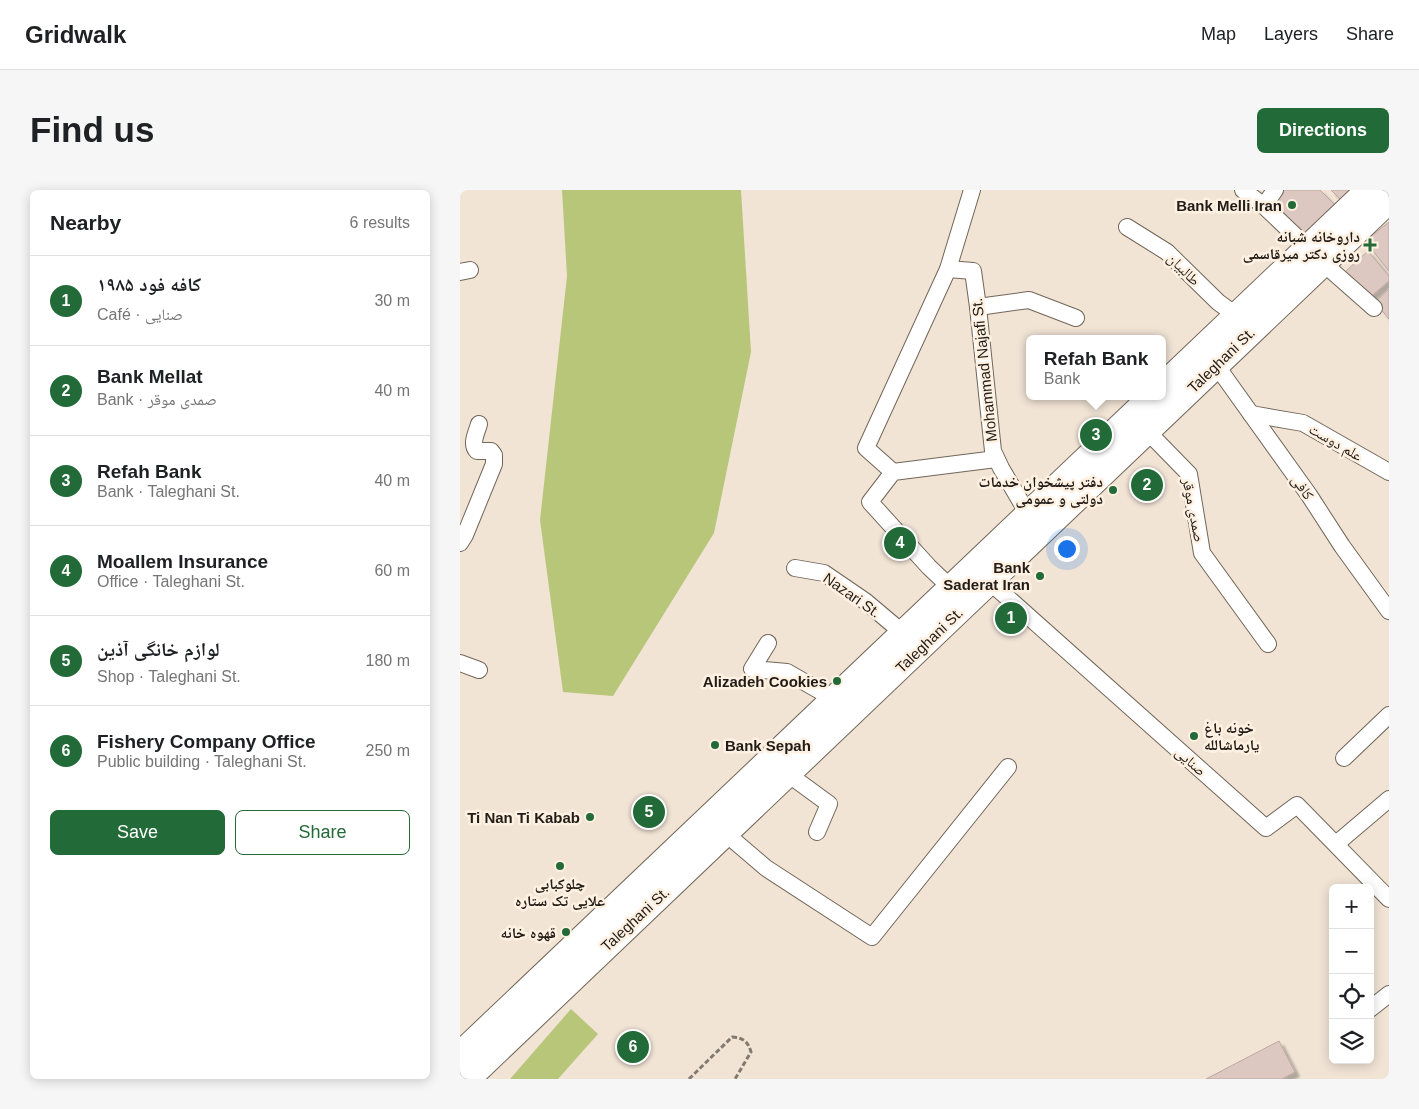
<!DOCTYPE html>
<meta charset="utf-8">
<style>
body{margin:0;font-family:Helvetica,"Noto Naskh Arabic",sans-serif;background:#f6f6f6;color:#202124}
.controls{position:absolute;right:15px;bottom:15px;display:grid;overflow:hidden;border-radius:8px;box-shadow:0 2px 12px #0003}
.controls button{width:45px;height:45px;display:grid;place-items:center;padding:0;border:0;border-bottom:1px solid #e0e0e0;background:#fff;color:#202124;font:25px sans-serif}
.you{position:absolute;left:606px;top:358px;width:18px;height:18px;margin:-12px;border:4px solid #fff;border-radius:50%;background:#1a73e8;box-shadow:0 0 0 8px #1a73e833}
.badge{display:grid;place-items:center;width:32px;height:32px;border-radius:50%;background:#226a37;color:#fff;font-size:16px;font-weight:700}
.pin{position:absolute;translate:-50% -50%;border:2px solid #fff;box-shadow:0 1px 5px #0006}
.popup{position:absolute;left:566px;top:145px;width:140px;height:65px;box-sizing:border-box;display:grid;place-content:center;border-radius:8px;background:#fff;filter:drop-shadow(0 1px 4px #0005);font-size:16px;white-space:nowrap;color:#757577}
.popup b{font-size:19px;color:#202124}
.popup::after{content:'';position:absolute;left:50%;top:100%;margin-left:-10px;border:10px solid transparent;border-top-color:#fff}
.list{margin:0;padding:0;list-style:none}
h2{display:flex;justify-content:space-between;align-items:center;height:65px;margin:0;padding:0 20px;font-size:21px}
h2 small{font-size:16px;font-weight:400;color:#757577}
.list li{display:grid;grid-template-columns:32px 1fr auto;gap:15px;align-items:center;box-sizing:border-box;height:90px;padding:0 20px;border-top:1px solid #e0e0e0}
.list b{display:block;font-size:19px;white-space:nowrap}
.list p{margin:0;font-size:16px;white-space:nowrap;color:#757577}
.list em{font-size:16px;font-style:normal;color:#757577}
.actions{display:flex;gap:10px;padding:15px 20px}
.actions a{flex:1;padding:11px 0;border:1px solid #226a37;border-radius:8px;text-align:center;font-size:18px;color:#226a37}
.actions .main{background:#226a37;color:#fff}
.icon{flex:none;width:28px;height:28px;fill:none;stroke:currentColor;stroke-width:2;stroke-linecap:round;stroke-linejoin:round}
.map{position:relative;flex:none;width:929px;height:889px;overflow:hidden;border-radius:8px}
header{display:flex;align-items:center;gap:30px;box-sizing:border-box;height:70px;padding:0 25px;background:#fff;border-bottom:1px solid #e0e0e0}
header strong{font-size:24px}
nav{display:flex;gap:28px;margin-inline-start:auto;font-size:18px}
.intro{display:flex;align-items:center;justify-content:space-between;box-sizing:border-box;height:120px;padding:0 30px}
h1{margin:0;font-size:35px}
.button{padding:12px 22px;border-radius:8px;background:#226a37;color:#fff;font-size:18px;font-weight:700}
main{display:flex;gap:30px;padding:0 30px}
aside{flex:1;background:#fff;border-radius:8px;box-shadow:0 2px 12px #0003}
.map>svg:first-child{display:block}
</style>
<header>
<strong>Gridwalk</strong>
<nav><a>Map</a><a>Layers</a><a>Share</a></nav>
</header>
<div class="intro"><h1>Find us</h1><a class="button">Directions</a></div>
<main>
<aside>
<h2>Nearby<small>6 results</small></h2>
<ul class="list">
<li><span class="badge">1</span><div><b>کافه فود ۱۹۸۵</b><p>Café · صنایی</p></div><em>30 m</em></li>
<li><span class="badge">2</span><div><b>Bank Mellat</b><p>Bank · صمدی موقر</p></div><em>40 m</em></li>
<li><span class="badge">3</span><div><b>Refah Bank</b><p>Bank · Taleghani St.</p></div><em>40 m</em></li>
<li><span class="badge">4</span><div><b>Moallem Insurance</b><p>Office · Taleghani St.</p></div><em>60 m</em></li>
<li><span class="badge">5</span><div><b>لوازم خانگی آذین</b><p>Shop · Taleghani St.</p></div><em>180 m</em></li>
<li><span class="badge">6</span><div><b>Fishery Company Office</b><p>Public building · Taleghani St.</p></div><em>250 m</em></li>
</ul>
<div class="actions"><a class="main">Save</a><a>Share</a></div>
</aside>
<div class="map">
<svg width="929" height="889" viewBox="0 0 929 889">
<defs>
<filter id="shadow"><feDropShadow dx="4.5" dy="4.5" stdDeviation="1" flood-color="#0004"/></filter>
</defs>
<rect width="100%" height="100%" fill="#f1e4d5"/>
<g fill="#b8c679">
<polygon points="102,0 281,0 291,162 254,343 153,506 103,502 80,330 107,86"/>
<polygon points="111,819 138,844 98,889 50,889"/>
</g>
<g fill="#ddc8c1" stroke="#bba7a0" filter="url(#shadow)">
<polygon points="824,0 860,0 876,16 843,49 809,15"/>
<polygon points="871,0 897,0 884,13"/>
<polygon points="929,32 929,81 905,51"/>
<polygon points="908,61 929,86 929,91 908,109 885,82"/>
<polygon points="929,99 929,129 915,112"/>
<polygon points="819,851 835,882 822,889 746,889"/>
</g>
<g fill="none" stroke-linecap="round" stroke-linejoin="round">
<defs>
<g id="minor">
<polyline points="783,0 804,16 848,58"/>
<polyline points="804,16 815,0"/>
<polyline points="667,37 707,62 758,112 777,126"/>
<polyline points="863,73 914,118"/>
<polyline points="488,79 513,81 518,117 533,261 541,278 568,324"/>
<polyline points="0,82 10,80"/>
<polyline points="518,117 569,110 616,128"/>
<polyline points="756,175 849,305 882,356 929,421"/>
<polyline points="791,224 843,233 929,282"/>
<polyline points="687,241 729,284 742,363 808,454"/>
<polyline points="433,282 406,258 488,79 512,0"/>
<path d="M0,353L5,345L34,274V265L31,261H17C10,254 17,242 19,234"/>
<polyline points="335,378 364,383 405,411 443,443"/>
<polyline points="530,392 806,638 837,615 929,709"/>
<polyline points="491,398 469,377 410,312 433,282 536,269"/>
<polyline points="308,453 292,479 327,482 374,509"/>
<polyline points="0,473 19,480"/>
<polyline points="884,568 929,525"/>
<polyline points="328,584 369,614 357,642"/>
<polyline points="265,643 306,678 412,747 548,577"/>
<polyline points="876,654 929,609"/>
<polyline points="910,819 929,804"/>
</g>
<g id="primary">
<polyline points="702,197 909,0"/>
<polyline points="0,865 693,206"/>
<polyline points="7,889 929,10"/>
</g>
</defs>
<use href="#minor" stroke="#716658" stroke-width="18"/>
<use href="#primary" stroke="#716658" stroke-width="28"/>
<path stroke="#827a70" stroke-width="3" stroke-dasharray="5 2.5" stroke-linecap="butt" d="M229,889L272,847C283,848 288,851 291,862L275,889"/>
<use href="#minor" stroke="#fff" stroke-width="16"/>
<use href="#primary" stroke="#fff" stroke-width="26"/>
</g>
<g fill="#226a37" stroke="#fff1e2" stroke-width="2">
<circle cx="832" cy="15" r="5"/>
<path d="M907.5 47.5h5v5h5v5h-5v5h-5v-5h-5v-5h5z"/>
<circle cx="653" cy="300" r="5"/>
<circle cx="580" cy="386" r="5"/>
<circle cx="377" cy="491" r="5"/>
<circle cx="734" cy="546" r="5"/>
<circle cx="255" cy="555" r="5"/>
<circle cx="130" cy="627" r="5"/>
<circle cx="100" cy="676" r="5"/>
<circle cx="106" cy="742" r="5"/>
</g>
<g text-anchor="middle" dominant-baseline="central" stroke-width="5" stroke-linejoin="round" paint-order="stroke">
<g font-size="15" font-weight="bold" fill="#211c17" stroke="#fff1e2" text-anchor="end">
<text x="822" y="15">Bank Melli Iran</text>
<text x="900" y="46">داروخانه شبانه<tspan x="900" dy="17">روزی دکتر میرقاسمی</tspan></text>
<text x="643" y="291">دفتر پیشخوان خدمات<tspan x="643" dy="17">دولتی و عمومی</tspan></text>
<text x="570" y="377">Bank<tspan x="570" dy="17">Saderat Iran</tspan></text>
<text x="367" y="491">Alizadeh Cookies</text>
<text x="744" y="537" text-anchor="start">خونه باغ<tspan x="744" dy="17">یارماشالله</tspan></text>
<text x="265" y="555" text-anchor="start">Bank Sepah</text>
<text x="120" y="627">Ti Nan Ti Kabab</text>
<text x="100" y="693" text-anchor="middle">چلوکبابی<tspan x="100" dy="17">علایی تک ستاره</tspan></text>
<text x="96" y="742">قهوه خانه</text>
</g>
<g font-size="15" fill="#211c17" stroke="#fff1e2">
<text transform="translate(724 79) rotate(45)">طالبیان</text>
<text transform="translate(761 170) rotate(-44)">Taleghani St.</text>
<text transform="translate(524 180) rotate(-96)">Mohammad Najafi St.</text>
<text transform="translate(876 252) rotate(30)">علم دوست</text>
<text transform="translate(843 297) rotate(55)">کافی</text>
<text transform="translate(734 320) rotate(79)">صمدی موقر</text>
<text transform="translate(392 405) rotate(35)">Nazari St.</text>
<text transform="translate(469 450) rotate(-44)">Taleghani St.</text>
<text transform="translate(731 571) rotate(42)">صنایی</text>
<text transform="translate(175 729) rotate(-43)">Taleghani St.</text>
</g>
</g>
</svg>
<div class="controls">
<button>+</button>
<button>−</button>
<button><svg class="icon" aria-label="locate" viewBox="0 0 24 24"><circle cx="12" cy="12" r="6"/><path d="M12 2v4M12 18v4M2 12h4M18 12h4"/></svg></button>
<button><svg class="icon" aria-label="layers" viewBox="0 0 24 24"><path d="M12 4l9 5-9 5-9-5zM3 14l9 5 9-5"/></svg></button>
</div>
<div class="you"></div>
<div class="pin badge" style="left:551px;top:428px">1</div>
<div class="pin badge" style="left:687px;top:295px">2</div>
<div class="pin badge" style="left:636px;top:245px">3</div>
<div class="popup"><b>Refah Bank</b>Bank</div>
<div class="pin badge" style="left:440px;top:353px">4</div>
<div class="pin badge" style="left:189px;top:622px">5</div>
<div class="pin badge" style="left:173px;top:857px">6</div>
</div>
</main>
